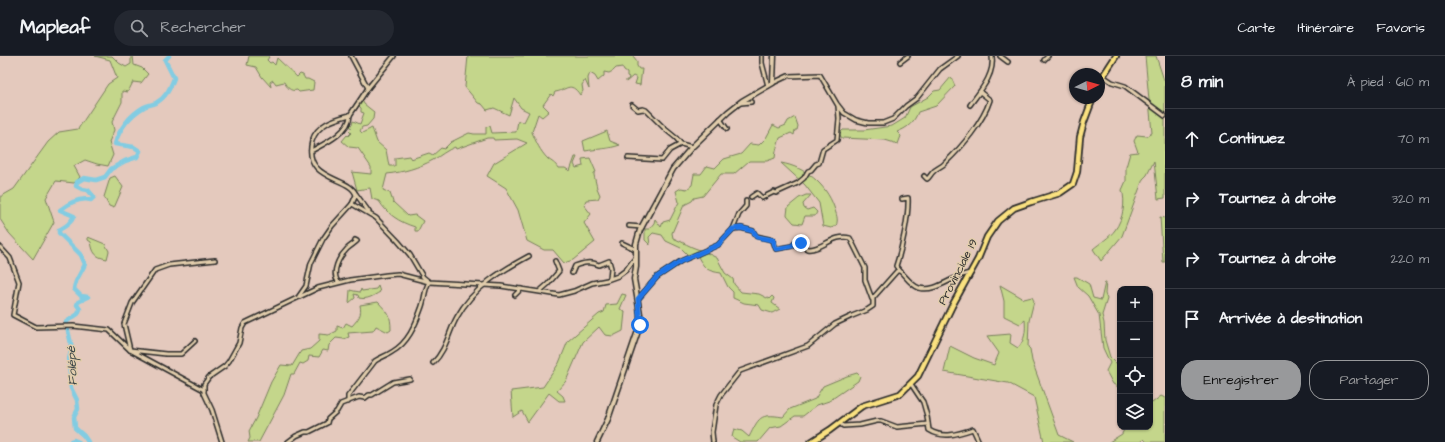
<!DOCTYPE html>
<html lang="fr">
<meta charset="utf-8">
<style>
body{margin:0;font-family:"Architects Daughter",sans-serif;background:#242831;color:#f1f3f6}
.controls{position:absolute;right:12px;bottom:12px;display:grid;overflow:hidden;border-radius:8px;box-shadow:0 1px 3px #0004}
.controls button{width:36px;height:36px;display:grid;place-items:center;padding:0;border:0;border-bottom:1px solid #363941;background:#171b24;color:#f1f3f6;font:20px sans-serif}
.compass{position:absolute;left:1069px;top:12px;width:36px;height:36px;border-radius:50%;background:#171b24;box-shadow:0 1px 3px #0004;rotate:85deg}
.stop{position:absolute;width:12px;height:12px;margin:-9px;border:3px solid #1a73e8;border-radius:50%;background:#fff}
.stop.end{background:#1a73e8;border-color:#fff;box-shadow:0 1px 4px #0008}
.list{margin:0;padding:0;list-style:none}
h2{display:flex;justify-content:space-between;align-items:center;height:52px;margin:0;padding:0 16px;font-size:17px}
h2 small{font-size:13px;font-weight:400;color:#9ea1a6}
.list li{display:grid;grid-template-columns:26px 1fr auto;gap:12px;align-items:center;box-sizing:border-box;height:60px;padding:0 16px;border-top:1px solid #363941}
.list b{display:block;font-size:15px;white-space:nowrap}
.list em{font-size:13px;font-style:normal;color:#9ea1a6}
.actions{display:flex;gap:8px;padding:12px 16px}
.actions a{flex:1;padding:9px 0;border:1px solid #98999b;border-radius:16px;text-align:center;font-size:14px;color:#98999b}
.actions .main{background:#98999b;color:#111}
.icon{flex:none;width:22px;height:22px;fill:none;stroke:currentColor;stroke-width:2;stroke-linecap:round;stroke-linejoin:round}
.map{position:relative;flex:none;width:1165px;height:386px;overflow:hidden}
header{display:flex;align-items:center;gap:24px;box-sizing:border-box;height:56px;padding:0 20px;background:#171b24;border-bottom:1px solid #363941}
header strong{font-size:19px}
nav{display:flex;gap:22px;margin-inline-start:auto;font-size:14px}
.search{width:280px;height:36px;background:#242831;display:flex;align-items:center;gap:10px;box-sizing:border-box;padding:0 14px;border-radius:22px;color:#9ea1a6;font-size:15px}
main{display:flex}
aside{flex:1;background:#171b24}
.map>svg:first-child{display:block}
</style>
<header>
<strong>Mapleaf</strong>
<div class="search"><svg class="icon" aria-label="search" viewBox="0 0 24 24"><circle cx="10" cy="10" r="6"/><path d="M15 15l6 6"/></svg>Rechercher</div>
<nav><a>Carte</a><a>Itinéraire</a><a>Favoris</a></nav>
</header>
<main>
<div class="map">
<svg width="1165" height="386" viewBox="0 0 1165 386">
<rect width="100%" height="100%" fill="#e4c9bd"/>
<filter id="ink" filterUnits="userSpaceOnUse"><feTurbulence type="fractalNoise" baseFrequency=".025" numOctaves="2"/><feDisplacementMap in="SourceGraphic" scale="8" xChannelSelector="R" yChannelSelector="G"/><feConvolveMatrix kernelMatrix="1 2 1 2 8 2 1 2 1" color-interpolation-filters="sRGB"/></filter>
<g filter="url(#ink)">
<g fill="#c4d68b" stroke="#78805b">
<polygon points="95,0 112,0 119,7 126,11 131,8 131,0 133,0 134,9 142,12 148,18 141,27 133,26 128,36 122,35 122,46 112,66 114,74 109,86 113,99 108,110 97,108 85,104 74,110 80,121 74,127 56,125 46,142 54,166 33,203 9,177 0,163 0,141 14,133 48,86 59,76 78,73 108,28 117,22 110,4"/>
<path d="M249,0H268L269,1L267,4L270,7L272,6L275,9L277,2L297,21L300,18L303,19L305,23H308L314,26L313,34L299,36L297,34C290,36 287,31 284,26L276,28L273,24L270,26L271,31L262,21L256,11L247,9Z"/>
<path d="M468,0H633L637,5V10L639,13H642L640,29L635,28L637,22L633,20L626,26V24H628L629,21L627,20V17L624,15L622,11L616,12L613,15L609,17L604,16V20L598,25L595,20L590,17L588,22L589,33L585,24L582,29L583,35L580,39C570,24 566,35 555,36L553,40L551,38L543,49L549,55L542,61L538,58L532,76C536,86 540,95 548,103C552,106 555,107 558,112H565L570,115L575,101H577L574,108L576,112L583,110L582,103L590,102L596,116L594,117V119L597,132L600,139L598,143L586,144L584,149L591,158L584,167L595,186L573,204L564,207L553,194H544L527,185L518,154L506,132L487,120L494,107L527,87L517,83L494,84L493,82H487L456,93L455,91C447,94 440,100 433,104C418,112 404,116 387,118L383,134L390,137L393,146L408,160L415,159L423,165L418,175H415V171C399,166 387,158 379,145L372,143L370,132L357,134L352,116L371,118V111L358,92L349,91L342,85L347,79L348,80L351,77L349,75L352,72L348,70L349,68L352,69L353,65L360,68L364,57L361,56V52L359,50L362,44L364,48L374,56L373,63L367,70L362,71L360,75L362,77L372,72L377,86L386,94L389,110H395V102L409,100L411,103L429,97L433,99L441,92L444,93L451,86L469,77L474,78H486V71L490,70L492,77L516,76L518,65L524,66L529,56L521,52L514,42L509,59L494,52L487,54L482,48L478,47L465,31Z"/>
<path d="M1145,0H1156L1165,27V142L1158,143L1154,105L1147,119L1143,123L1122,180L1101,205L1093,193C1100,187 1110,181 1115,174C1123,163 1126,146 1122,134L1126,125V111L1130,97L1138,96L1134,85L1137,79L1147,80L1152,77Z"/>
<path d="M951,21L955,30L936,50L918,56C914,67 907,72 897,76L901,80L898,88L885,84L842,82L839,78L843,74H864L892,70L905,62L910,51L928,41L934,35L940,34Z"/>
<path d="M795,61L798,70L797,74H795L794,79L791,77L780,82L776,95L775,102L767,105H749L734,118H721L703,140L694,142L692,145L684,149L672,177L673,182C683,186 690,191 700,194L695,199L689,200L681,192L666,185L662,179L653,177L649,181L650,189L645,184V173H649L654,167L655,163L661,171L663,166L670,164L679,146L676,135L681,132L687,133L692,129L694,118H701L707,110L715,112L724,103L741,98L750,88L759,89L766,82L773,69L779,72L786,69L788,65Z"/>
<path d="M607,75L610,85L620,89C609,93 597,93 585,95L583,85Z"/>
<path d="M781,107C805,111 826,128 834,151C836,158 839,163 836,170L831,172L823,170L819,147L805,129Z"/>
<polygon points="115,120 123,131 114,152 109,150 104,141 110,122"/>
<polygon points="806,139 811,139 803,148 804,152 807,154 813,152 817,156 815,160 805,160 802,168 794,167 787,159 788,151 799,142"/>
<polygon points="1160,161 1165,162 1165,206 1163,206"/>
<path d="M88,181L105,188L109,195L107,203C95,201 93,197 91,186L88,184Z"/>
<path d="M705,196L717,202L725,217L733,223L734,228L741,236L759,238L769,243L772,240L774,242L772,247L780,253L772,257L762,254L759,249L744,247L733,242V236L728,231L721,217C707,215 705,213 698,201Z"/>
<polygon points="1074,221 1077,221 1089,228 1093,242 1101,244 1105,226 1106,226 1105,238 1107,243 1102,259 1104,267 1105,284 1110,301 1120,311 1120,332 1113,328 1106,315 1110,307 1103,292 1099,259 1088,240 1078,231"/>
<path d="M1000,229L1024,243L1032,241L1034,245L1029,265L1028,291L1030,293L1032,305L1059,379L1073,386H1044L1034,341L1008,327L944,316L950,290L974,302L994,309L999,297L987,280L1011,278L1010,287L1018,292C1025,284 1026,275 1025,264L1020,268L1004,260V245Z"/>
<path d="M378,230L380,236C373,240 367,244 359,242L358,239L354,238L355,242L349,247L350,234L354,235L360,236L361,233L362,235L376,233Z"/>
<polygon points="622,238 626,239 620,253 625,256 623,275 613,280 605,279 599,271 583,286 566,325 557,335 563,340 565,345 559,345 549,337 528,366 522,355 513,361 511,335 543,331 559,307 568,285 599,258 604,256 606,249 617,248"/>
<path d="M378,246C388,257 391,258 391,274L388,276L376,270L373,275L348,277L349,281L344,283L336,282L329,289L328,295L323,294L319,301L309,300L308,305L303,308L300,307L294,318H291L284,339L259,386H248L250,382L249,375L256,362L271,326L281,309L292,310L301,295L310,293L319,285V278L329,279L337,275V270L343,272L346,267L352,270C359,262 362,259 360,249Z"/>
<path d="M857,317L860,320L858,325L829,345L817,349L803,360H795L781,370L770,372L758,386H740L732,381L734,373L742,375L749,381C759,362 759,357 783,361L790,353L815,343L823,330L847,320Z"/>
<polygon points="1161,340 1165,342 1165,386 1147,386 1144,383 1141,386 1109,386 1122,378 1125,371 1150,371 1150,345 1152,347"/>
</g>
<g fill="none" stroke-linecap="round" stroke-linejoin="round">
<g stroke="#82cce2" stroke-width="4.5">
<polyline points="71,386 71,385 74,384 79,386"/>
<path d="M88,386L84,380L75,372L74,361L78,353L77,344L71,332L69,303L72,292L66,266L78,258L80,253L77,249L78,246L88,241L81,240L74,233C75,223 81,218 85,208L81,199L59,177V174C66,170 71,167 74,160L60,154C69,147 80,141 91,144L94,141L88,134L82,133L76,130L77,126L84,122L96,124L105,121L111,113L125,105L137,101L140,95L134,91L115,88C119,73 130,59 144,51C147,49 152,49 156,47C166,41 170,33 174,22L165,4L169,0"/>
</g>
<defs>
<g id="street">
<path d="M351,0L368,32L350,59C335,63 317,68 312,85C302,126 351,120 356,139L352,148L376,162L398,185L410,199L423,221L428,225"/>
<polyline points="762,0 762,7 768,30"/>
<polyline points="1000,0 1008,6"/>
<polyline points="1044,4 1048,0"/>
<polyline points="900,6 908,0"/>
<polyline points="1103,20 1112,26 1125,30 1165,60"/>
<polyline points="773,27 788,20 820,19 837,48 844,57 856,64 868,67 883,67 893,63 906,50 917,42 940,13 958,0"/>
<polyline points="368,32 394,0"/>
<polyline points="741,47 751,46"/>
<polyline points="632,49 638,54 643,53 646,54 665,73 676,82 681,88 692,91"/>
<path d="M970,49C980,35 995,19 992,0"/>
<polyline points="720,63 727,73"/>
<path d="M311,95C324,88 350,76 350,59"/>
<polyline points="628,102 662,104 670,94 681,88"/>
<path d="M924,120L927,123C930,121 930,119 933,116C936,112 942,111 945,107C962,91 983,66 990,44L980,36"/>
<polyline points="356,138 369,156"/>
<polyline points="751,141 757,137 762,142 774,136 776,137 798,127 804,122 808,115 811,114 816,108 819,107 823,93 837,84 839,63 838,50"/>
<polyline points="629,170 642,171"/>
<polyline points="733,173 739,158 746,150 746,145"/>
<polyline points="622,187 635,193"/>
<polyline points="0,191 10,202 19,226 13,259 36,271 73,270 109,274 130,294 124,268 132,247 155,214 169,209 215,204"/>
<path d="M900,215L896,210C902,192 909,160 908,142L902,143"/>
<path d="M572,217L575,210C583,207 590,205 599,209L609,205L611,212L610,222"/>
<path d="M338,226C331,216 339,201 347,193C350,190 354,188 357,185L355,184"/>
<polyline points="540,235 548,228 559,215 555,205"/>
<polyline points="515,239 521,233"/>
<polyline points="299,240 306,230 311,207 323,183 332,170 352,148"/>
<path d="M638,243L657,221L681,205L718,189L733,173L741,172L753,175L756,180L773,184L776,193L792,190L796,186L803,188L807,193C821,195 834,177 850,182L865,212V224L872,243"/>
<polyline points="195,285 181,298 166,298 130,294 204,334"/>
<path d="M433,307C447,293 448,277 457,261C473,232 501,215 529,200"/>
<path d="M911,328L923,346L927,360L929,374C943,383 958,378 973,373L979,386"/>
<path d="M348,346V340L375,305C381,301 386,300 392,296C408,287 415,270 421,253C425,244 424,234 429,226"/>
<polyline points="840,367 843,370 860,369 877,365 881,365 897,371 928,368"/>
<polyline points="222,386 212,354 204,337 204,328 209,321 225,310 229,305 239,287 242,272 245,267 318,232 350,224 387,219 398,218 429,226 501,230 559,239 574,235 592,227 607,224 618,220 626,214 635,202"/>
<polyline points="288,386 296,380 305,376 309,376 327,367 328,363 337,355 341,348 359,341 365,342 369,339 372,339 393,326 410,323"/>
<path d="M713,386L712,376L716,349L721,339L740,315L808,290L835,268L852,260L867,254L873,250V242L897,215H900C905,220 912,230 919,232C937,237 954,218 971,217"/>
</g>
<polyline id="secondary" points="597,386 608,363 640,269 640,258 634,223 636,211 636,188 640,174 673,113 692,91 728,56 742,45 773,27 774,0"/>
<g id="primary">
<polyline points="1099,29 1103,20 1116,0"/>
<polyline points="811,386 830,374 862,350 900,338 918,320 952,250 978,203 987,181 998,165 1014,152 1031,146 1060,137 1073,128 1077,116 1080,81 1084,66 1093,42"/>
</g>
</defs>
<use href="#street" stroke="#2b2b2b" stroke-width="6"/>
<use href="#secondary" stroke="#2b2b2b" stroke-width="7"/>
<use href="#primary" stroke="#2b2b2b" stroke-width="8"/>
<use href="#street" stroke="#e2cdac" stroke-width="3"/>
<use href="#secondary" stroke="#e2cdac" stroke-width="4"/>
<use href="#primary" stroke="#fae180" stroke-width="4.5"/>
</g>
</g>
<g fill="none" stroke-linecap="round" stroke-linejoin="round" filter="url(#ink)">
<polyline stroke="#1a73e8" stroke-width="5" points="640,269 638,243 657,221 681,205 718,189 733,173 741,172 753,175 757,181 773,184 776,193 792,190 796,186 801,187"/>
</g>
<g text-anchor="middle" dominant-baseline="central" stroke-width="3" stroke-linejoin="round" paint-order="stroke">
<g font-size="12" fill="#2b2b2b" stroke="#e2cdac">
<text transform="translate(958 216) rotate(-63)">Provinciale 19</text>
</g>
<g font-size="13" font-style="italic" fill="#384346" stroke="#e2cdac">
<text transform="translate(72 310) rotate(-93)">Folépé</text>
</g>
</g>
</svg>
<div class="controls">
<button>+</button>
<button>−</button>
<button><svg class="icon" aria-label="locate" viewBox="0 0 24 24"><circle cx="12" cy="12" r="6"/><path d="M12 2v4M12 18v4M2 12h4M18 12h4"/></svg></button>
<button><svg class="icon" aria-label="layers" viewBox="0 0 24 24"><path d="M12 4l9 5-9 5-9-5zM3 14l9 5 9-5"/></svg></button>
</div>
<svg class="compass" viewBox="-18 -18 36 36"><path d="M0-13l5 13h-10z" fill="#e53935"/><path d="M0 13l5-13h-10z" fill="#9ea1a6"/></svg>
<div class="stop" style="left:640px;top:269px"></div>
<div class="stop end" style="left:801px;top:187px"></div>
</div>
<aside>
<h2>8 min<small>À pied · 610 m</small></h2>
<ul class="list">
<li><svg class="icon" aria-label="ahead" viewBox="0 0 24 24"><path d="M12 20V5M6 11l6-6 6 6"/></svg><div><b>Continuez</b></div><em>70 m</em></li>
<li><svg class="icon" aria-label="right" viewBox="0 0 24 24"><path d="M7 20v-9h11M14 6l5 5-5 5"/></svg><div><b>Tournez à droite</b></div><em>320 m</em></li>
<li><svg class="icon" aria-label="right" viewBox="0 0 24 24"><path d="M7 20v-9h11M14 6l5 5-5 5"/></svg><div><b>Tournez à droite</b></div><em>220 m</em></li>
<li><svg class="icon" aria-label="arrive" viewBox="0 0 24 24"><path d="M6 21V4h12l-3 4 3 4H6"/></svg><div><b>Arrivée à destination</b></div></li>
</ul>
<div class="actions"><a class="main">Enregistrer</a><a>Partager</a></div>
</aside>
</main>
